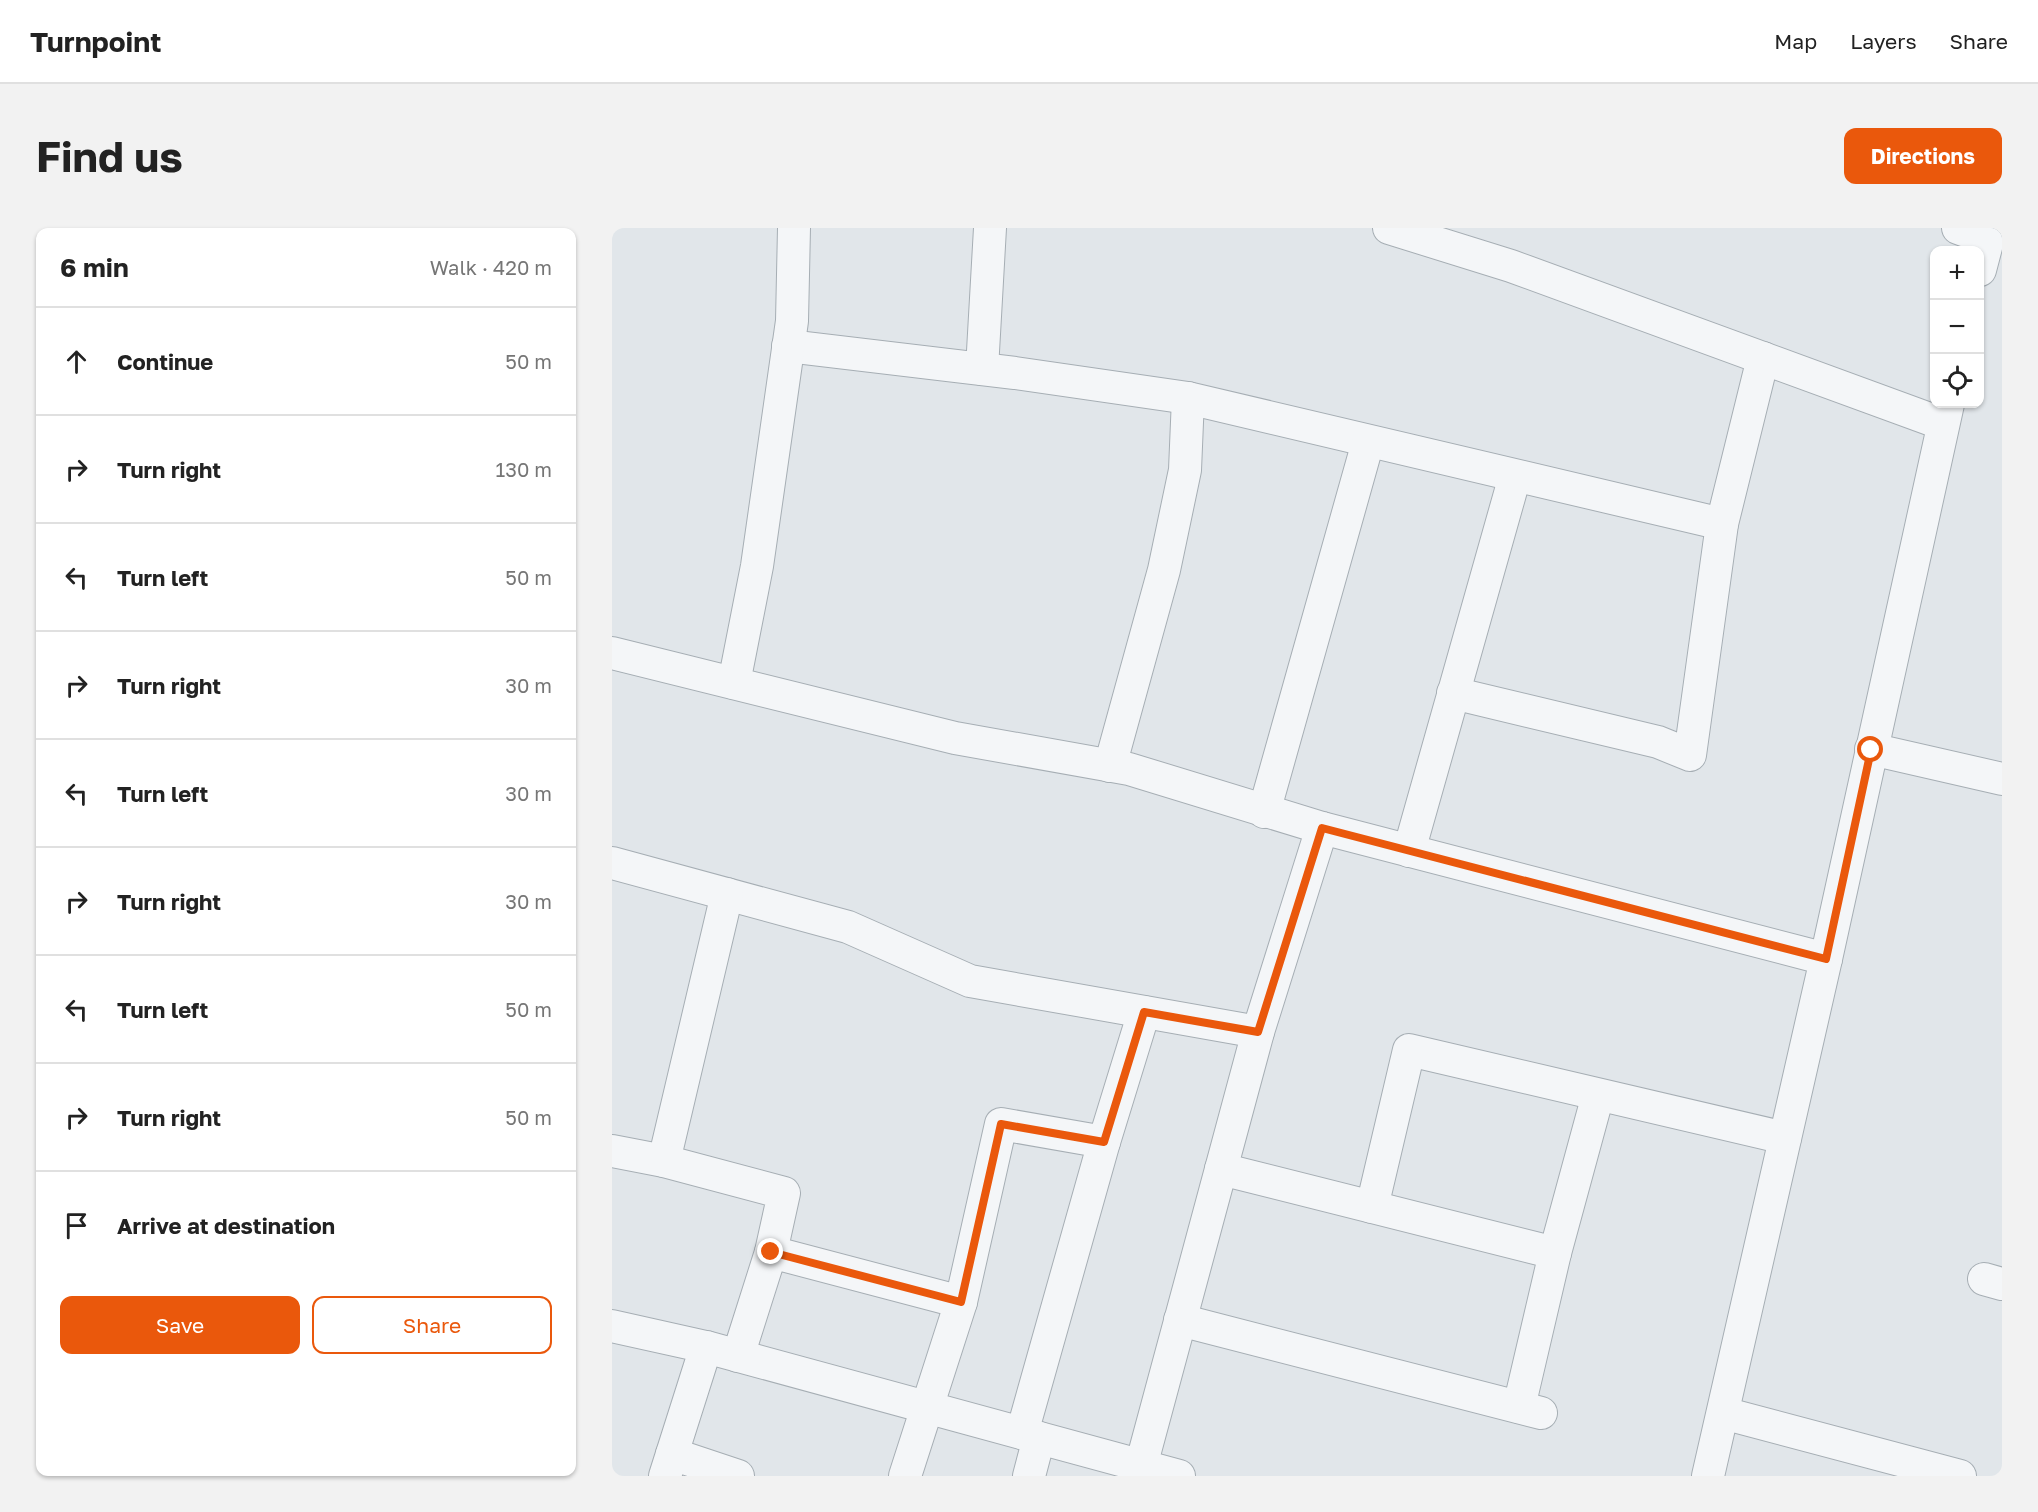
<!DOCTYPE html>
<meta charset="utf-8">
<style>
body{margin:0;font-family:"Golos Text",sans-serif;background:#f2f2f2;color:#222}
.controls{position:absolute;right:18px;top:18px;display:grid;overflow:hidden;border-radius:12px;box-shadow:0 2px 4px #0004}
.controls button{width:54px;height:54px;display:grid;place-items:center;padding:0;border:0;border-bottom:2px solid #e0e0e0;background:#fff;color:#222;font:30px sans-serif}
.stop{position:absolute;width:18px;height:18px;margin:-14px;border:4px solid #ea580c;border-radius:50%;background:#fff}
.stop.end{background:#ea580c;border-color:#fff;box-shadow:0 2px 6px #0008}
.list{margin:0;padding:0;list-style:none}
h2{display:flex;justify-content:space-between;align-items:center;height:78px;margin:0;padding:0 24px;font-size:26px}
h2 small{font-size:20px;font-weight:400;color:#767676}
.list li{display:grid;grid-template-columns:39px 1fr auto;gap:18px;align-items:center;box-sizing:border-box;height:108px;padding:0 24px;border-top:2px solid #e0e0e0}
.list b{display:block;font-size:22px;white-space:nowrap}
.list em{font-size:20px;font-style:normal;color:#767676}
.actions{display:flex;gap:12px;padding:18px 24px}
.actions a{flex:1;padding:14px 0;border:2px solid #ea580c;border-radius:12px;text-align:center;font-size:21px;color:#ea580c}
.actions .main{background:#ea580c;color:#fff}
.icon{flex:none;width:33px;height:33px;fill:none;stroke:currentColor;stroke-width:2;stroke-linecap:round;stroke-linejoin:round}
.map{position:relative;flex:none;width:1390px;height:1248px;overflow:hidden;border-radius:12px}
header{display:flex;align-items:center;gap:36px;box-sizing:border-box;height:84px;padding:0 30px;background:#fff;border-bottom:2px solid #e0e0e0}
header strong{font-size:28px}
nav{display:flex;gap:33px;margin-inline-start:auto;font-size:21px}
.intro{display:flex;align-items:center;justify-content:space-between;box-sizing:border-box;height:144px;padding:0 36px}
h1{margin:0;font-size:42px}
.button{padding:15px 27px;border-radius:12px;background:#ea580c;color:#fff;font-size:21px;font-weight:700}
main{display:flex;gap:36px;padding:0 36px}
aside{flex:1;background:#fff;border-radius:12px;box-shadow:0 2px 4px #0004}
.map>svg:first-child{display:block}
</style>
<header>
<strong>Turnpoint</strong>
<nav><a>Map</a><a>Layers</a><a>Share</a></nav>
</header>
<div class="intro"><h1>Find us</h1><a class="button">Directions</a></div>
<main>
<aside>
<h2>6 min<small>Walk · 420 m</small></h2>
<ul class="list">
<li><svg class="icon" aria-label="ahead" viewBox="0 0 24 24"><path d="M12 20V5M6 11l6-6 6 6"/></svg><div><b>Continue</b></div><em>50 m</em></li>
<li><svg class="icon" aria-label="right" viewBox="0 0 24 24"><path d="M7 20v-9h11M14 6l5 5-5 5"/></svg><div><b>Turn right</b></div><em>130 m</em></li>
<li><svg class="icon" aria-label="left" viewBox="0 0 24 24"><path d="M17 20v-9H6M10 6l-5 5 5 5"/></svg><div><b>Turn left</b></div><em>50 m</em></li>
<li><svg class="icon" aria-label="right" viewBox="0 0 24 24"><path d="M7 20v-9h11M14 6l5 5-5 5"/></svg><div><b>Turn right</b></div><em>30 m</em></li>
<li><svg class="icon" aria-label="left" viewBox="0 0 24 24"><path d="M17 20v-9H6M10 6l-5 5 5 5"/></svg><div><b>Turn left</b></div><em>30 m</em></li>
<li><svg class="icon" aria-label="right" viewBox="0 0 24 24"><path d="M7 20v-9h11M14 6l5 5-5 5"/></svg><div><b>Turn right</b></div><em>30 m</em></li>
<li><svg class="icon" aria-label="left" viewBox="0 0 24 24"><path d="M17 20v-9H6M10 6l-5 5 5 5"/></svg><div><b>Turn left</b></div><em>50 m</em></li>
<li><svg class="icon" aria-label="right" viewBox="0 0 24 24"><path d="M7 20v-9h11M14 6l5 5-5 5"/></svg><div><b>Turn right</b></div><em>50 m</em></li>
<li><svg class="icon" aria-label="arrive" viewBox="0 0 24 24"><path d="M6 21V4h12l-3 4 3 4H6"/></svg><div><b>Arrive at destination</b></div></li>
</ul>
<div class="actions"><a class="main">Save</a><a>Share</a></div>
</aside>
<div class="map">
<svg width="1390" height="1248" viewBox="0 0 1390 1248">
<rect width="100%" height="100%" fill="#e1e6ea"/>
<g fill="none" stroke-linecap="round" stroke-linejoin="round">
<defs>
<g id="minor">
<polyline points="777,0 899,38 1331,196"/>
<polyline points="1346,0 1376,11"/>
<polyline points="1368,42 1379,0"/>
<polyline points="176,118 403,145 576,170 1110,296 1078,527 1046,514 841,465"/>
<polyline points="370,141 378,0"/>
<polyline points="1110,296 1151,130"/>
<polyline points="0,425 343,510 517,541 710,600 1214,731"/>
<polyline points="122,455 145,338 180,93 182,0"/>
<polyline points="1259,521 1390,551"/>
<polyline points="498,538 552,342 573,242 576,170"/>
<polyline points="652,584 756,214"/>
<polyline points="797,623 903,248"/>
<polyline points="0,635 236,699 358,753 646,804"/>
<polyline points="0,923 52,933 115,666"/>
<polyline points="52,933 172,965 159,1024"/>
<polyline points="609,941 943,1025"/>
<polyline points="760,979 797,822 1173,910"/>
<polyline points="1372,1051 1390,1056"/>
<polyline points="349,1074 389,896 492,914 532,784"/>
<polyline points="568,1092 929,1185"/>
<polyline points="0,1098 94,1119 567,1248"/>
<polyline points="126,1128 159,1024 349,1074 293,1248"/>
<polyline points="907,1179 943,1025 986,867"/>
<polyline points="1111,1185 1348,1248"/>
<polyline points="410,1205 492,914"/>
<polyline points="60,1226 126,1248"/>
<polyline points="529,1238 646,804 710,600"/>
<polyline points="53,1248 94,1119"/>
<polyline points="417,1248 427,1210"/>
<polyline points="1096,1248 1214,731 1336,176"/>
</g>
</defs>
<use href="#minor" stroke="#a6aeb4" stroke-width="34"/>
<use href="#minor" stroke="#f4f6f8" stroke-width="32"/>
</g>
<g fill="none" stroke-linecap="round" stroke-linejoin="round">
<polyline stroke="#ea580c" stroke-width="8" points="159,1024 349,1074 389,896 492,914 532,784 646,804 710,600 1214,731 1259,522"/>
</g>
</svg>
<div class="controls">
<button>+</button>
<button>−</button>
<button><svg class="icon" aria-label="locate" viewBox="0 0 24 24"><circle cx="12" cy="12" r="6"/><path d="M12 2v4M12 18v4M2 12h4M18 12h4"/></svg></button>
</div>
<div class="stop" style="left:1259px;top:522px"></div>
<div class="stop end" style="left:159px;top:1024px"></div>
</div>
</main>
